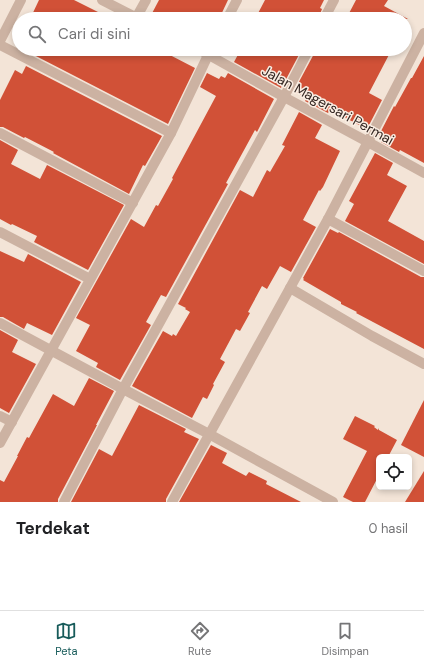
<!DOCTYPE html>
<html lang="id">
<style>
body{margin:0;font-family:"DM Sans",sans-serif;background:#f2f2f2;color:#202124}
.controls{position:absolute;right:12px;bottom:12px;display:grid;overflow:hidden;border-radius:6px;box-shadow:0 2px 6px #0003}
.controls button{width:36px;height:36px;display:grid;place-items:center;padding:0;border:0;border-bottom:1px solid #e0e0e0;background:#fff;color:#202124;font:20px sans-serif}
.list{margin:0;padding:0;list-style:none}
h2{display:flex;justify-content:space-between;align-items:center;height:52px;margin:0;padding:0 16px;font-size:17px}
h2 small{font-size:13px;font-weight:400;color:#757577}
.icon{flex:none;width:22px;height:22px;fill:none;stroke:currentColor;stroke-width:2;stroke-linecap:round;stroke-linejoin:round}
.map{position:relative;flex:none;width:424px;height:502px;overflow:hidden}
.search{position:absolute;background:#fff;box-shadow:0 2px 6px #0003;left:12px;right:12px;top:12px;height:44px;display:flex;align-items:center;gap:10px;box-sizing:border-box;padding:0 14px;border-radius:22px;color:#757577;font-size:15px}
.sheet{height:108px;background:#fff}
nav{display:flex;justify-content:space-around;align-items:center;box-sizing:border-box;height:56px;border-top:1px solid #e0e0e0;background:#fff;font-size:11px;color:#757577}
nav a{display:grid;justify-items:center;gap:2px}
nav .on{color:#175b5a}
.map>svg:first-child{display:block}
</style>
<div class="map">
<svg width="424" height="502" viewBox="0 0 424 502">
<rect width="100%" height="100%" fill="#f3e4d7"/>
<g fill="#d15137">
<polygon points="39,0 74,0 112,19 30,19"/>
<polygon points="159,0 228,0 219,19 149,19"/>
<polygon points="265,0 324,0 320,8 322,9 318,19 255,19"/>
<polygon points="356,0 388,0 384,6 408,19 346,19"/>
<polygon points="34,49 167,49 166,53 195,68 168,124 32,54"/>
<polygon points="241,49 302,49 283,85 282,85 281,88 234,62"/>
<polygon points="315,49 392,49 369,93 382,100 367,129 330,110 328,113 305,101 307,98 294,91 315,52"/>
<polygon points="424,56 424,163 400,150 399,152 381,142 382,141 379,139 381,136 379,135 394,106 395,107 411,78 412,78"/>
<polygon points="26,66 162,136 145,166 143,165 129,194 53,153 54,152 25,137 24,138 3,127 0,127 0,100 15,70 22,74"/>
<polygon points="207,73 219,79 221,76 225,78 228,73 274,99 257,132 255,130 226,183 228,184 166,297 161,295 146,322 151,325 120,380 96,367 98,363 76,351 90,325 76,318 131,219 144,227 156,205 158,206 173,179 172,178 216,96 200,87"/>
<polygon points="299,112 322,125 315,138 340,151 323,187 320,191 319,190 303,220 316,227 291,272 280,266 267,289 262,286 248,312 250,313 240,331 236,329 220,359 225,362 213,384 214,385 207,399 203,397 192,418 132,386 163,331 172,336 173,334 176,336 190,312 185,309 186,308 178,304 240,190 253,197 267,170 270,172 285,146 282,145"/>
<polygon points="0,140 18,150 11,164 40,179 47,165 124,205 88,270 34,242 37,236 12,224 11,225 0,219"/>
<polygon points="375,153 393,163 387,175 407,186 388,221 424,241 424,264 345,221 354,204 349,201"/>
<polygon points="330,229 338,233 339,232 421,277 424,277 424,349 356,313 357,312 341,304 341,302 303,280 304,279 303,278"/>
<polygon points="0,251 24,262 28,254 81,282 52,335 27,323 24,329 3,317 0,317"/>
<polygon points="0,330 18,340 12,352 36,364 9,413 0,408"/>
<polygon points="89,378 114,391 96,425 97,425 58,499 58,502 0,502 0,480 4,482 18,456 17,456 27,437 29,438 53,394 74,406"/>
<polygon points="424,400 424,457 401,445"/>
<polygon points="139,405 186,429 184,432 199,439 166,499 166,502 71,502 99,449 112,456"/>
<polygon points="355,416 375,426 374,427 378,430 379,428 379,430 397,440 388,457 379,457 379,475 365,502 353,502 343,497 367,451 343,439"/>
<polygon points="211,445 227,453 222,463 246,476 249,472 267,481 266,484 301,502 179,502"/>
<polygon points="424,471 424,502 405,502"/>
</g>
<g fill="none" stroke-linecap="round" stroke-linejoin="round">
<g stroke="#ccb2a2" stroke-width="10">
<polyline points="102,0 139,19"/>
<polyline points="136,18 146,0"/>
<polyline points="227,19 237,0"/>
<polyline points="324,19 334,0"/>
<polyline points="0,41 21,0"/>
<polyline points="0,45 171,133"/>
<polyline points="198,49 284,97 368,142 424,173"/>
<polyline points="0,133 133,203"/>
<polyline points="328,219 424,271"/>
<polyline points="0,232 90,279"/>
<polyline points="290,288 372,336 424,364"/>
<polyline points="0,323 123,389 209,434 333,502"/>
<polyline points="0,416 12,422"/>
<polyline points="0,443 171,133 211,49"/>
<polyline points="64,502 123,389 284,97 309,49"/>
<polyline points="172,502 328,219 424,33"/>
</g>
</g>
<g text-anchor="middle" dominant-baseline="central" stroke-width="3" stroke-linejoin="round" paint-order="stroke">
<g font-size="14" fill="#362925" stroke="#fbeee3">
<text transform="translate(328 105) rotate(29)">Jalan Magersari Permai</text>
</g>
</g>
</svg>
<div class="controls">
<button><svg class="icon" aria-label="locate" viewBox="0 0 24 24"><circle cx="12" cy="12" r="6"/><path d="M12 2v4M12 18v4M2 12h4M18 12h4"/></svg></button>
</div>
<div class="search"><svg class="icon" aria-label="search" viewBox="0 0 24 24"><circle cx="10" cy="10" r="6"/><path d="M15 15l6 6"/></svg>Cari di sini</div>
</div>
<section class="sheet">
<h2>Terdekat<small>0 hasil</small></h2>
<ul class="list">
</ul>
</section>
<nav>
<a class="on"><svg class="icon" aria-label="map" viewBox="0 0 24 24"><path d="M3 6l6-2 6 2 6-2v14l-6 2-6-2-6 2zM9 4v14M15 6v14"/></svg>Peta</a>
<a><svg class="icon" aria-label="directions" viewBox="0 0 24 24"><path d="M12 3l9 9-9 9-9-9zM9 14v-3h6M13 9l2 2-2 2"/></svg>Rute</a>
<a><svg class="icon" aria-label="saved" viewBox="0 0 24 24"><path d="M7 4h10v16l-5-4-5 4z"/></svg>Disimpan</a>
</nav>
